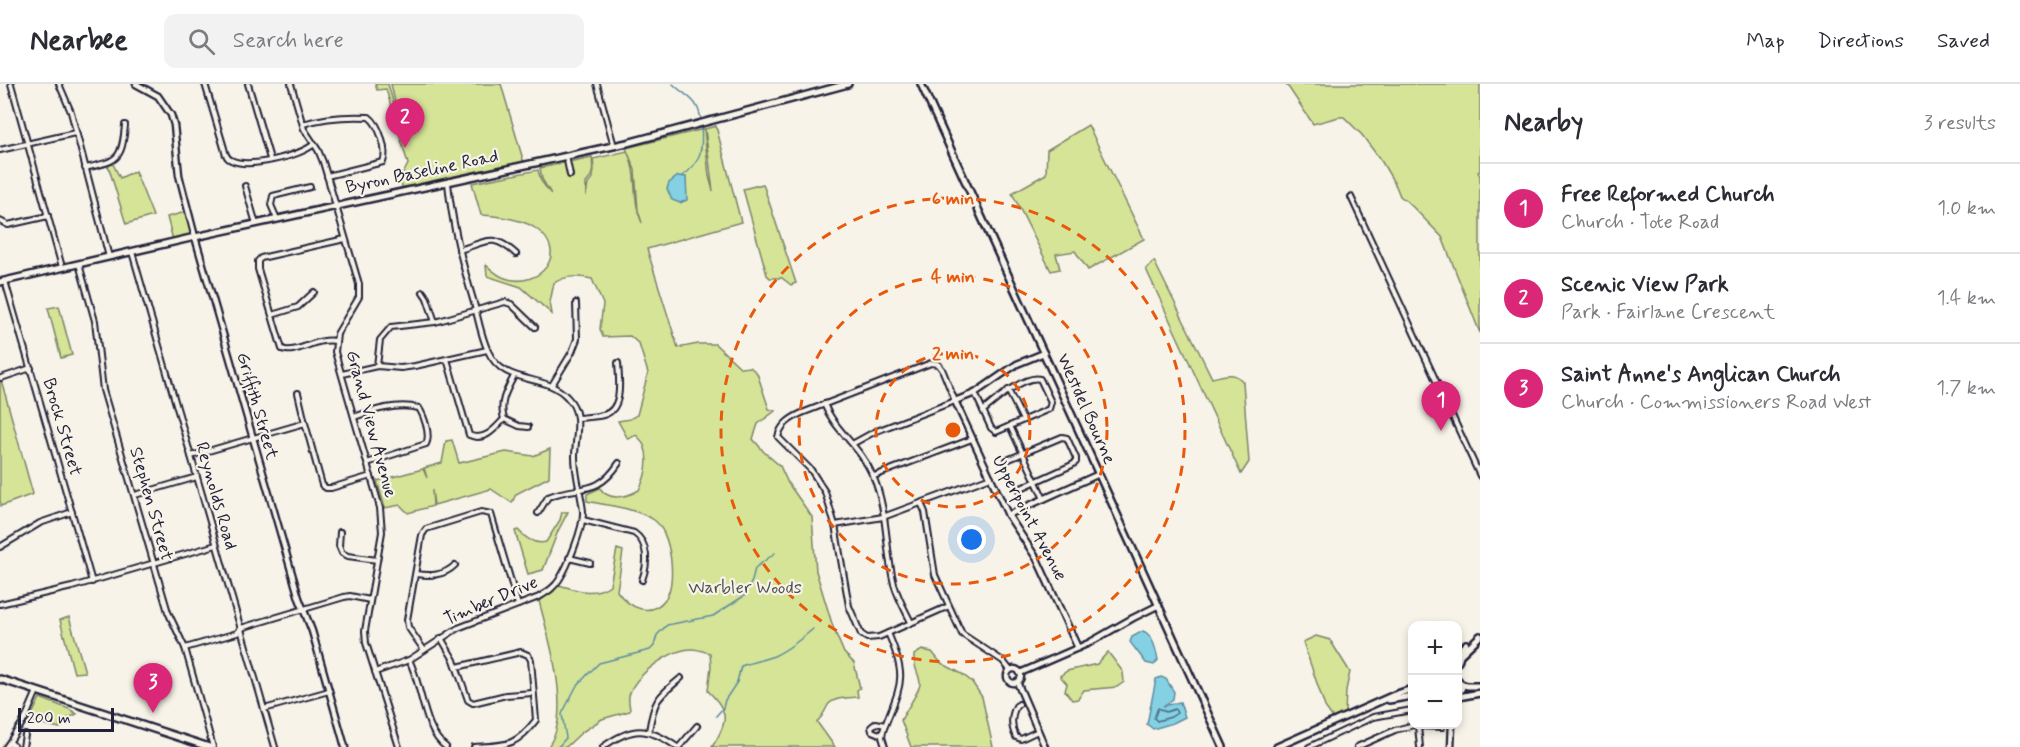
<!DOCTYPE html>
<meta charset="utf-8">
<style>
body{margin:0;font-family:Mynerve,sans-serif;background:#f2f2f3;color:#2b2b33}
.controls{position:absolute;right:18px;bottom:18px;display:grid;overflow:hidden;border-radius:12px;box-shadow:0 3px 9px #0003}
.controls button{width:54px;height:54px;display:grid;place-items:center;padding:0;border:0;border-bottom:2px solid #e1e1e2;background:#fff;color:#2b2b33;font:30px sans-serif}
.scale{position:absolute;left:18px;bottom:15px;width:96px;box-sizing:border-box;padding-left:6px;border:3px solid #22223b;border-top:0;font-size:16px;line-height:21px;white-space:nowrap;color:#22223b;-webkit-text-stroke:4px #f7f3e8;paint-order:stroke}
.you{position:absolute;left:972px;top:456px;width:21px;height:21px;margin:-15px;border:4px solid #fff;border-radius:50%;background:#1a73e8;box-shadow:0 0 0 9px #1a73e833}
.badge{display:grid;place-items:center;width:39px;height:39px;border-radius:50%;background:#db2777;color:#fff;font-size:20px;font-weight:700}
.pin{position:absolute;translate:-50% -50px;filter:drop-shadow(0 2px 3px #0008)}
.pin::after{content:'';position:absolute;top:32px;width:21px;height:18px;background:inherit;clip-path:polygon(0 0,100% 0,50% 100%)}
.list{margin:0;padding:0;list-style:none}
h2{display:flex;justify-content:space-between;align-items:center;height:78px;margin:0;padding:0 24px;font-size:26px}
h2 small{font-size:20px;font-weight:400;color:#7c7c81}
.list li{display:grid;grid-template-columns:39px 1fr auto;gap:18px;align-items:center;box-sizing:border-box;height:90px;padding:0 24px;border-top:2px solid #e1e1e2}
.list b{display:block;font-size:22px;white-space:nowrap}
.list p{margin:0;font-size:20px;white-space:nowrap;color:#7c7c81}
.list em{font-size:20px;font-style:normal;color:#7c7c81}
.icon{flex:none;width:33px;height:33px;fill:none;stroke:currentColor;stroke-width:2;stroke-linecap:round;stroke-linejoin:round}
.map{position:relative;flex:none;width:1480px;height:663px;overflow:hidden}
header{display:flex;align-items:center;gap:36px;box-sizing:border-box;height:84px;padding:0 30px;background:#fff;border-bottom:2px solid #e1e1e2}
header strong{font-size:28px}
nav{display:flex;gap:33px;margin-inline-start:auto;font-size:21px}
.search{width:420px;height:54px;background:#f2f2f3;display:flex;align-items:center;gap:15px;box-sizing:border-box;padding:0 21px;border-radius:12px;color:#7c7c81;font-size:22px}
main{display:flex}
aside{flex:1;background:#fff}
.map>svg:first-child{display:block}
</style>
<header>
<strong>Nearbee</strong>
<div class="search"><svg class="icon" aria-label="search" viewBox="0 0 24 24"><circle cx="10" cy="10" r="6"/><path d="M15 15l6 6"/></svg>Search here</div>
<nav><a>Map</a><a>Directions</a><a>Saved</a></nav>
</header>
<main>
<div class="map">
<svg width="1480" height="663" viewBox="0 0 1480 663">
<rect width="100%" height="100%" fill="#f7f3e8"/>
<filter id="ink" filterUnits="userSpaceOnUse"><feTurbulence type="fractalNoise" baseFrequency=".0167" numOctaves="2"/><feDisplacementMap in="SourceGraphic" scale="12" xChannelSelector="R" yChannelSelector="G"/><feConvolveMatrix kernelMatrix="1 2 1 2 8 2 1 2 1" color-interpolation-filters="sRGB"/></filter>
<g filter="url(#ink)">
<g fill="#d6e497" stroke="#7c8369" stroke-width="1.5">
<polygon points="375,0 388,0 403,52 391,0 501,0 524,79 403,106 400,96 408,80 386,5 377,6"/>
<polygon points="1285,0 1480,0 1480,87 1478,88 1480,92 1480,249 1442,153 1409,119 1400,112 1396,102 1382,78 1362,51 1344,33 1339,33 1313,40 1289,4"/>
<polygon points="1088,41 1144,155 1088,186 1075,167 1056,170 1060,185 1051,187 1012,109 1046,90 1047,66"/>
<path d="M716,42L741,138L647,165L678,264L698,260H715L741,284L750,283L757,289L769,325L775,327L758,340L753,355L764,368L780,382L788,399L812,433L816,487L833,543L844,569L854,579L860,604L857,606L858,613C849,614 834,613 828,621C824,628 824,631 817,638L835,663H712C728,638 730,628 708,607L711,582L710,569C705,568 698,565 692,565C671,565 634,591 629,612C628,617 630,623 630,627L602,635L582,648L566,663H548C551,658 555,652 556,646C566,611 548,551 539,517L553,508L559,501C576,506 594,513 610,501L617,465L623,467L617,507C629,524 651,535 666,514C677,497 671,448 654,436C636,424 608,422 587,417V410L600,404C609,418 627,413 639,406C648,389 652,364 636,351L628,355L618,337L630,335L637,331L648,289L639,260L630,252L603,253L600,245L603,220L592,195C577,192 567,191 554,199L550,218L552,230L521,203L487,192L486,181C492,186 498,192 505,194C538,206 572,169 535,144C521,134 497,132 481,131L472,99L538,86L541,97L551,110L542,95L540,84L592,73C593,84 594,91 586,99V112L588,100L593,94L594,86L593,75L627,67C639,90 631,116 642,139L638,126L635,86L626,64L704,45L709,92L713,107L705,45Z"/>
<polygon points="113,80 120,94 135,87 153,132 126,140 108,81"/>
<polygon points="763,100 796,199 791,201 782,194 770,194 767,191 743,105"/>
<polygon points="186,128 191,151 173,156 167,133"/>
<path d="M1154,177L1212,294C1223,292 1234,286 1243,298L1249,378L1241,390L1146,185Z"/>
<polygon points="59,222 72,271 61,274 48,224"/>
<polygon points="0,292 33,410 1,422 0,417"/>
<polygon points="452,356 459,379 506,368 533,372 550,365 549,393 516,410 512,419 491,405 434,421 432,406 433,422 408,429 400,421 385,424 377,397 423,385 427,394 424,384 442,379 446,357"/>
<path d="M562,428H568L558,447L543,486L528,490L515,447L518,446C526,455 535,461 546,458L560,436Z"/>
<polygon points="69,533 85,588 74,589 60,536"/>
<polygon points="1316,552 1330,556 1350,588 1346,606 1345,630 1333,634 1325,623 1303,558"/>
<path d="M922,566L932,568L941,579L962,590L972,598L982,613L993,663H911L901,636C905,628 920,606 920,600C920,590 913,585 914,571Z"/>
<polygon points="1108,568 1123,588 1124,598 1117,603 1084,606 1078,615 1072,616 1065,607 1067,600 1060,592 1067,587 1097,580"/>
<polygon points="40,614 69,625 77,630 60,638 60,644 29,637"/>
</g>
<g fill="#85d1e4" stroke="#5d8ba0" stroke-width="1.5">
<polygon points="678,92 686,93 687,116 680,119 672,116 667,105 669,99"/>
<path d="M1143,547C1153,551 1156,566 1158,576L1154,581L1146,579L1130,558L1132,553Z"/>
<polygon points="1161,593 1166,595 1174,608 1173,615 1163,622 1180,618 1185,633 1173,639 1153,645 1147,640 1156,595"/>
</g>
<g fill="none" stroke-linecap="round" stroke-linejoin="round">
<polygon stroke="#4a687f" stroke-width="1.5" points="1158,624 1166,628 1175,625 1177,629 1171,633 1157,637 1154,634"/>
<g stroke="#5d8ba0" stroke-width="1.5">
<path d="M673,0C686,13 698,14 701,36"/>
<path d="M682,92C702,79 703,63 701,41"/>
<path d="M716,632L723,624L725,616L737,598L741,582C752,578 763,576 774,572C789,565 800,556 813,545"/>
<polyline points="558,663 566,654 562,630 576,603 588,590 599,579 650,566 654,562 657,551 667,541 713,532 744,512 752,497 755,484 775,469"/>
</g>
<defs>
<g id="minor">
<polyline points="11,0 62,183"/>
<polyline points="59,0 71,28 109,173"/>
<path d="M205,0L224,64C225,69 226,74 231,76C248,85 300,72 314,60"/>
<polyline points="248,0 270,75"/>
<polyline points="291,0 304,45 318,66 323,78 359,200 359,213 337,250 335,268 380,424 382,448 365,547 366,559 399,663"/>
<polyline points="597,0 614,62"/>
<path d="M303,40C325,33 347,32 369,33C379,40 388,67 383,78L327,92"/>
<polyline points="0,66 75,49"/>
<polyline points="566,72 570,91"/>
<path d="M85,84C117,77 122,77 125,41"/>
<polyline points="245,102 256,140"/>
<polyline points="1351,113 1480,392"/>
<polyline points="277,135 271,121 273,112 310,103"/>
<polyline points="0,137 8,141 48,132"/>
<path d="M459,166C487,158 492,148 516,170"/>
<polyline points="132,168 275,663"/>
<polyline points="79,180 95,237 103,306 168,528 185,564 213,663"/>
<polyline points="5,197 92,498"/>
<polyline points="423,208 427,214 435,238"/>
<polyline points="272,231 298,223 314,208"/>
<path d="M336,257C316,253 296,271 282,265L258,185V177L261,174L345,155"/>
<path d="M447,275L469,351C484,358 495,345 504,335"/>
<polyline points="377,282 380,256 391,243 435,238 505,218 511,220 535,243"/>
<polyline points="342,290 377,282 401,284 415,282 487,266"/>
<path d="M514,292C506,307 499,319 504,335L519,342L528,343"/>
<polyline points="1,294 31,284"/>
<polyline points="552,301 572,268 577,255 576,219"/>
<polyline points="1008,306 1023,336"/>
<polyline points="298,309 305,339"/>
<path d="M975,309L991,344L996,348L1049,325L1051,318L1040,295C1024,291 995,317 983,327"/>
<path d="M824,320C835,347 861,363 873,392C888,426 885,465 894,500C898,514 905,526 911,538"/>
<path d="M354,333C374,326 396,319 419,324C424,332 431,351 426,360L367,379"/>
<path d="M578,334C586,333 595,333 603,331C624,326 619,295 618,279"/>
<polyline points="1010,342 1044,415"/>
<path d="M854,359L874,348L955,317L942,285L938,280L931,279L802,329C791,334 781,340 778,353L811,386L825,408L835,441L849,522L861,550L867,554L879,553L949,522"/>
<polyline points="191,372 305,339 322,401 326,404 331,404 371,392"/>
<polyline points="1007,376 1062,353 1067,354 1076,374 1076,378 1072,381 1019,405"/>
<polyline points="874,392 972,355"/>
<polyline points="135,411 197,393"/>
<polyline points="921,419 925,428 935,491 962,550 1003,577 1010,586"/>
<path d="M538,429L548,413C579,400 596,414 619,379"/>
<path d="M583,436L634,449C649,459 648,480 642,496"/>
<polyline points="835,441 883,433 991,393"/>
<polyline points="340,448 339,462 342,469 348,472 377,476"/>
<polyline points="0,463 40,439 72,428"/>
<polyline points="569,474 590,479"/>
<path d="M416,490C430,492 444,492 455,481"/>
<polyline points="0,520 72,503 216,461"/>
<polyline points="441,554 454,576 468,616 473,619 506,611 533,609"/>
<polyline points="185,564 237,549 241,544 344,513 350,512 370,516"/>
<polyline points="424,566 408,543 407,536 422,451 426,445 481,428 491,430 518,521"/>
<path d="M409,576C422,600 423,647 446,663"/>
<path d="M457,583L521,568L528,571L531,576L536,636C515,663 507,661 474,663"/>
<path d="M375,588L409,576L458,544L539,513C547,508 554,504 559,496C568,482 584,443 583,427C581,409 575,391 575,373C575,352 584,330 567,313C544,288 504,303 488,267C481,252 478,234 474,219C462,179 452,141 448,99"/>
<path d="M1019,620L1016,622C1011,632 1011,643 1016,653L1021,655L1038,647"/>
<polyline points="264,625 329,607"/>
<path d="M649,647C654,616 657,614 681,594"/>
<polyline points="882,651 872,647 871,643 876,639 885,641"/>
<polyline points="10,658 15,663"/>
<polyline points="6,663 25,635 37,607"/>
<polyline points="23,663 25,651"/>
<path d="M603,663C632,642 647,642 677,663"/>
<polyline points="679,663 697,642"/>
<path d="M885,663L882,653L883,647C900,601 909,597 888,549"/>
<polyline points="1309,663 1373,633 1412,626"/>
<polyline points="1357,663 1395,646 1418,640"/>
<polyline points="1420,663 1418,642 1442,643"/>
</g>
<g id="tertiary">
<polyline points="136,0 158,12 171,31 174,41 179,91 195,153 299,514 312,547 345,663"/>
<polyline points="1044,269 1017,280 975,309 955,317 1008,431 1037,475 1078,564"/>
<polyline points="1008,431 1099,390"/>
<circle cx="1014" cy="592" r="7"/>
<polyline points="1020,589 1089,559 1133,534 1159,521"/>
<polyline points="1017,598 1045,663"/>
<polyline points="1451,663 1452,640"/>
</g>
<g id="secondary">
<polyline points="921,0 1223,663"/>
<polyline points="0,198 195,153 627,59 848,0"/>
<polyline points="1458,568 1466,560"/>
<polyline points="1458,578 1460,571 1480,552"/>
<polyline points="0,595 209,663"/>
<polyline points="1458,596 1462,603 1458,612"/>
<polyline points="1461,600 1467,602 1480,602"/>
<polyline points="1458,613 1480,609"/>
<polyline points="1389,616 1412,612"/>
<polyline points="1277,663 1394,611 1412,605"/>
</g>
</defs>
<use href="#minor" stroke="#22223b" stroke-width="8"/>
<use href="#tertiary" stroke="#22223b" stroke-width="9"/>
<use href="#secondary" stroke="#22223b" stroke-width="10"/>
<use href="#minor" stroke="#f7f3e8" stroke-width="4"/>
<use href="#tertiary" stroke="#f7f3e8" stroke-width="4.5"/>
<use href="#secondary" stroke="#f7f3e8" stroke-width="5"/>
</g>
</g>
<g fill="none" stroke="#e8590c" stroke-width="3" stroke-dasharray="10 8">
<circle cx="953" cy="346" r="77"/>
<circle cx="953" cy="346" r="154"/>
<circle cx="953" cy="346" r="232"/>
</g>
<g text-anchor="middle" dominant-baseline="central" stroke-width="4.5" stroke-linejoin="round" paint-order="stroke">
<g font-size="18" fill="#22223b" stroke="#f7f3e8">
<text transform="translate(422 88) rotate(-12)">Byron Baseline Road</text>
<text transform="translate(257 322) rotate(74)">Griffith Street</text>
<text transform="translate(1086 325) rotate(66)">Westdel Bourne</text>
<text transform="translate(371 340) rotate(75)">Grand View Avenue</text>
<text transform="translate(62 343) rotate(74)">Brock Street</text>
<text transform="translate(216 412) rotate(74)">Reynolds Road</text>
<text transform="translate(151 420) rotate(74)">Stephen Street</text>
<text transform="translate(1029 434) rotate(62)">Upperpoint Avenue</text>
<text transform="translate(491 517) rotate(-23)">Timber Drive</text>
</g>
<g font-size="18" fill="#4f5252" stroke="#f7f3e8">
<text x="745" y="504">Warbler Woods</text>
</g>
</g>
<circle cx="953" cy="346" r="9" fill="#e8590c" stroke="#f7f3e8" stroke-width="3"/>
<g font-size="18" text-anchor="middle" font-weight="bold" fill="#e8590c" stroke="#f7f3e8" stroke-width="4.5" stroke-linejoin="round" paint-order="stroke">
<text x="953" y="120">6 min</text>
<text x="953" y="198">4 min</text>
<text x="953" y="275">2 min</text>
</g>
</svg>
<div class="controls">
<button>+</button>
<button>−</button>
</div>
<div class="scale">200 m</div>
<div class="you"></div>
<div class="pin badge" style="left:1441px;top:347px">1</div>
<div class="pin badge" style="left:405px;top:64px">2</div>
<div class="pin badge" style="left:153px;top:629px">3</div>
</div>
<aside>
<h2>Nearby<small>3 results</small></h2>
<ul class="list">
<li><span class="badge">1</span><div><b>Free Reformed Church</b><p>Church · Tote Road</p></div><em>1.0 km</em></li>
<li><span class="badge">2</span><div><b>Scenic View Park</b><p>Park · Fairlane Crescent</p></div><em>1.4 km</em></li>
<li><span class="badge">3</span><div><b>Saint Anne's Anglican Church</b><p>Church · Commissioners Road West</p></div><em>1.7 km</em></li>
</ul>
</aside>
</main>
